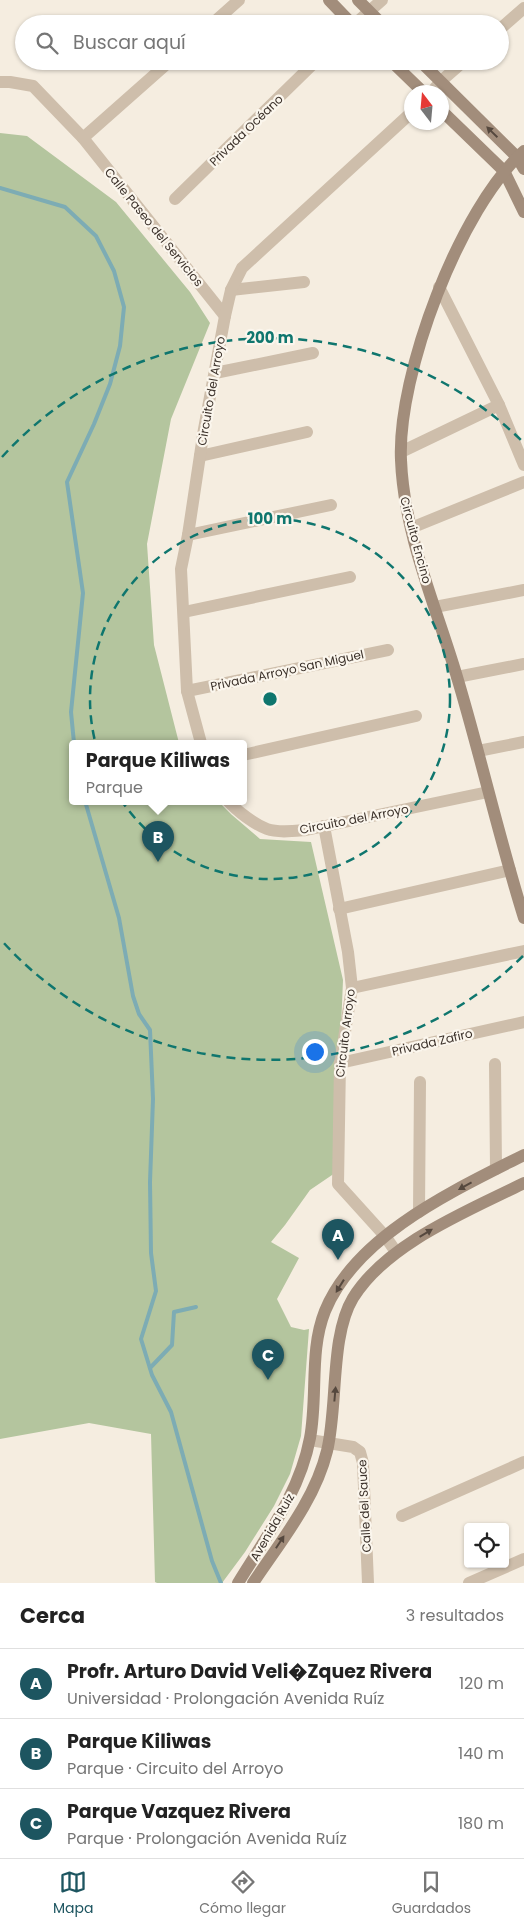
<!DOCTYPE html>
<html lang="es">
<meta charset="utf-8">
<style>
body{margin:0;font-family:Poppins,sans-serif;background:#f6f6f6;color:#222}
.controls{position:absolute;right:15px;bottom:15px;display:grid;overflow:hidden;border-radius:5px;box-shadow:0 1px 4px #0004}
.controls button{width:45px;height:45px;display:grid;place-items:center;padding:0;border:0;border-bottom:1px solid #e0e0e0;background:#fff;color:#222;font:25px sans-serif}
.compass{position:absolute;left:404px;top:85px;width:45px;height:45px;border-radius:50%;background:#fff;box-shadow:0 1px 4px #0004;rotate:344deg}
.you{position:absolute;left:314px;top:1051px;width:18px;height:18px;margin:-12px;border:4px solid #fff;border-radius:50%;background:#1a73e8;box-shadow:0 0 0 8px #1a73e833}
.badge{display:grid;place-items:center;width:32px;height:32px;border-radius:50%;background:#1d5560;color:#fff;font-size:16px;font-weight:700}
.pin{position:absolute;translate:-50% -41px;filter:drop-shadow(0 1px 2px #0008)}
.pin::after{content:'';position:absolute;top:26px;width:18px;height:15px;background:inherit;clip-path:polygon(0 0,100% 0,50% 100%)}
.popup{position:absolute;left:69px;top:740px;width:178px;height:65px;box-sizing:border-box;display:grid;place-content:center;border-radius:5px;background:#fff;filter:drop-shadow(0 1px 4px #0005);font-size:16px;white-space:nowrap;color:#767676}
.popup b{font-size:19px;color:#222}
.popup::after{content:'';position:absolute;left:50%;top:100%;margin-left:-10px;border:10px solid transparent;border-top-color:#fff}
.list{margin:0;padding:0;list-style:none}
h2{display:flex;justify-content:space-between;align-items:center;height:65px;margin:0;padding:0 20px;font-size:21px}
h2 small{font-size:16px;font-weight:400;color:#767676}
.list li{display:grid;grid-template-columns:32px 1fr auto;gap:15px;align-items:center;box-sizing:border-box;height:70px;padding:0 20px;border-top:1px solid #e0e0e0}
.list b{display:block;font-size:19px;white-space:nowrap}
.list p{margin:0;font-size:16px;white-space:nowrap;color:#767676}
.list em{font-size:16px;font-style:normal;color:#767676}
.icon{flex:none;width:28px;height:28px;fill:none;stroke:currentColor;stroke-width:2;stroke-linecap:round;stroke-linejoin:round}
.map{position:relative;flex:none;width:524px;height:1583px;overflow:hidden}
.search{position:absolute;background:#fff;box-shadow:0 1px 4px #0004;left:15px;right:15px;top:15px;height:55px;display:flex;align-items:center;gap:12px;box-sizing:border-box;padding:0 18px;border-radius:28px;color:#767676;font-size:19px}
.sheet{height:275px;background:#fff}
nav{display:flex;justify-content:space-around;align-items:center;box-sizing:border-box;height:70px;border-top:1px solid #e0e0e0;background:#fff;font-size:14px;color:#767676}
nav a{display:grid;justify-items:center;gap:2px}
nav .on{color:#1d5560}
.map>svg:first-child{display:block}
</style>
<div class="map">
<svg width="524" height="1583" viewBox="0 0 524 1583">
<rect width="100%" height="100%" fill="#f5ede0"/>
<polygon fill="#b4c59e" points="0,133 27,136 116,202 190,292 210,323 171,419 147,544 154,645 179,743 73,743 73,801 218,801 232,815 260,839 311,842 343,980 335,1173 310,1190 285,1225 271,1242 299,1258 277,1299 291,1327 304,1330 309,1329 301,1436 290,1474 274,1506 245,1552 222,1583 157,1583 155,1582 151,1434 89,1423 0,1439"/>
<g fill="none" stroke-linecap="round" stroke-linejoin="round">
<g stroke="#7dacb4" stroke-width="4">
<polyline points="0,188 65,207 96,236 114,271 124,307 120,346 110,384 94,424 67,482 83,593 71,712 74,743"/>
<polyline points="85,801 119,918 133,996 139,1014 150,1030 153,1099 150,1182 151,1253 156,1291 141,1339 152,1375 171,1412 212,1561 221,1583"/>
<polyline points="150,1368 172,1345 174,1312 196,1307"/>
</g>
<g stroke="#cebeab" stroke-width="12">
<polyline points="212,24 239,0"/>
<polyline points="355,24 382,0"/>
<polyline points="500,29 524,8"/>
<polyline points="0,82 10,82 33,86 83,138 225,316"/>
<polyline points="432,92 440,82 464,61"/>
<polyline points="83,138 170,61"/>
<polyline points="175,199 316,61"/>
<polyline points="439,287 499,405 524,465"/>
<polyline points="231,290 304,282"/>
<polyline points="215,373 313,353"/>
<polyline points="401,452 499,405"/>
<polyline points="200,456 307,432"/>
<polyline points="411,528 524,482"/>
<polyline points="188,535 331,505"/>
<polyline points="435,607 524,590"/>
<polyline points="184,612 350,577"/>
<polyline points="457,677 524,664"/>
<polyline points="187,691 388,650"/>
<polyline points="201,743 187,691 181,569 188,535 204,429 225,316 231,290 242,268 412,112"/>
<polyline points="478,751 524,742"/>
<polyline points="243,755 416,716"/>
<path d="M228,801C237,811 254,824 267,829C278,833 294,831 306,830L488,792"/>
<polyline points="324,826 348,952 352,988 340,1063 338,1184 385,1236 396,1252"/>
<polyline points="339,909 510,870"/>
<polyline points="352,988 524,951"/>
<polyline points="340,1063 524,1022"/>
<polyline points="495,1064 496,1169"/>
<polyline points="419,1212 420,1082"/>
<polyline points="310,1440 353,1447 360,1452 363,1463 368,1583"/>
<polyline points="402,1516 524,1462"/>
<polyline points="469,1583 524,1559"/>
</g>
<g stroke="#a28d7b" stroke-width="12">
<polyline points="329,0 352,24"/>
<polyline points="358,0 382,24"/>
<polyline points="391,61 423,92"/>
<polyline points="420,61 517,157 524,169"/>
<polyline points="442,111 504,171 524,212"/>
<path d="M524,151C460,207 397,375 401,460C404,535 436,606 457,677C481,757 499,838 524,918"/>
<path d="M238,1583C266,1537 300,1492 310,1438C318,1396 309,1351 325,1311C356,1235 455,1190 524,1155"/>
<path d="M253,1583C281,1541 315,1500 327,1451C338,1406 330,1336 353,1298C387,1243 468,1211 524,1183"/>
</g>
</g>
<defs><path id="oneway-solid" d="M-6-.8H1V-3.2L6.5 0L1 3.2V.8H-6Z" transform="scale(1.25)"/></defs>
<g fill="#55483e">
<use href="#oneway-solid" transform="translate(492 132) rotate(-136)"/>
<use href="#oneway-solid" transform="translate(465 1186) rotate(151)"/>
<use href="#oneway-solid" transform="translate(426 1233) rotate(-31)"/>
<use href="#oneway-solid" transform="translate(340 1286) rotate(122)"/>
<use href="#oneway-solid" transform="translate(335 1394) rotate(-85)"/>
<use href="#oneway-solid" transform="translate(280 1542) rotate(-57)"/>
</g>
<g fill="none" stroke="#0f766e" stroke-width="2.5" stroke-dasharray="9 6">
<circle cx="270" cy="699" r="180"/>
<path d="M523 956A361 361 0 0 1 2 941M2 457A361 361 0 0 1 523 442"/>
</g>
<g text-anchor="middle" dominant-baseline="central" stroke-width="4.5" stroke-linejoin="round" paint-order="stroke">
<g font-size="12" fill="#3b312a" stroke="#fbf6ed">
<text transform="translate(246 130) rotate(-44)">Privada Océano</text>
<text transform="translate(154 227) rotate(51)">Calle Paseo del Servicios</text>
<text transform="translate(211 391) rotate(-80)">Circuito del Arroyo</text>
<text transform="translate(416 540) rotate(75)">Circuito Encino</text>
<text transform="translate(287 670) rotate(-12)">Privada Arroyo San Miguel</text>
<text transform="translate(354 819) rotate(-11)">Circuito del Arroyo</text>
<text transform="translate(345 1033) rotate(-83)">Circuito Arroyo</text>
<text transform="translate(432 1042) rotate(-13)">Privada Zafiro</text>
<text transform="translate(364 1506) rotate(-93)">Calle del Sauce</text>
<text transform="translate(272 1527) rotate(-60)">Avenida Ruiz</text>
</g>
</g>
<circle cx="270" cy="699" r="8" fill="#0f766e" stroke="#fbf6ed" stroke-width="2.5"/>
<g font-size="15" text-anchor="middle" font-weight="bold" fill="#0f766e" stroke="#fbf6ed" stroke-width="4.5" stroke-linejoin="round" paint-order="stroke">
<text x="270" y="343">200 m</text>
<text x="270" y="524">100 m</text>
</g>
</svg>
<div class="controls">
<button><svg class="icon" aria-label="locate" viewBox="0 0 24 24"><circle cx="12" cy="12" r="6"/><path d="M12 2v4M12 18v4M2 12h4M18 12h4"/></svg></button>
</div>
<svg class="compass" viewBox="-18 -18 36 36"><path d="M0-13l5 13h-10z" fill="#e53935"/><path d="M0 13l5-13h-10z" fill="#767676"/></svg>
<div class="you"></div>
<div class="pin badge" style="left:338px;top:1260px">A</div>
<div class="pin badge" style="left:158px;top:862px">B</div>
<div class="popup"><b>Parque Kiliwas</b>Parque</div>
<div class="pin badge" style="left:268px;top:1380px">C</div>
<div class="search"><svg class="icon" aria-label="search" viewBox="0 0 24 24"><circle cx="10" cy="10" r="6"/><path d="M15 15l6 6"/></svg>Buscar aquí</div>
</div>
<section class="sheet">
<h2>Cerca<small>3 resultados</small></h2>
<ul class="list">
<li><span class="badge">A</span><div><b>Profr. Arturo David Veli�Zquez Rivera</b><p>Universidad · Prolongación Avenida Ruíz</p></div><em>120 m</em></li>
<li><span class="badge">B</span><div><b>Parque Kiliwas</b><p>Parque · Circuito del Arroyo</p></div><em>140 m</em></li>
<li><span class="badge">C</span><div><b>Parque Vazquez Rivera</b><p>Parque · Prolongación Avenida Ruíz</p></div><em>180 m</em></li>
</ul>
</section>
<nav>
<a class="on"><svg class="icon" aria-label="map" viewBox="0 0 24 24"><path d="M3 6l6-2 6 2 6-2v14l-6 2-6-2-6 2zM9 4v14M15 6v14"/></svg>Mapa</a>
<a><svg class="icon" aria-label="directions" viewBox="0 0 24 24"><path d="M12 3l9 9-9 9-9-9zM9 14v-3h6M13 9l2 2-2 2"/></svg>Cómo llegar</a>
<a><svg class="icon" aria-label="saved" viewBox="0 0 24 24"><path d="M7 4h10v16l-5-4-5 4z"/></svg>Guardados</a>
</nav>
